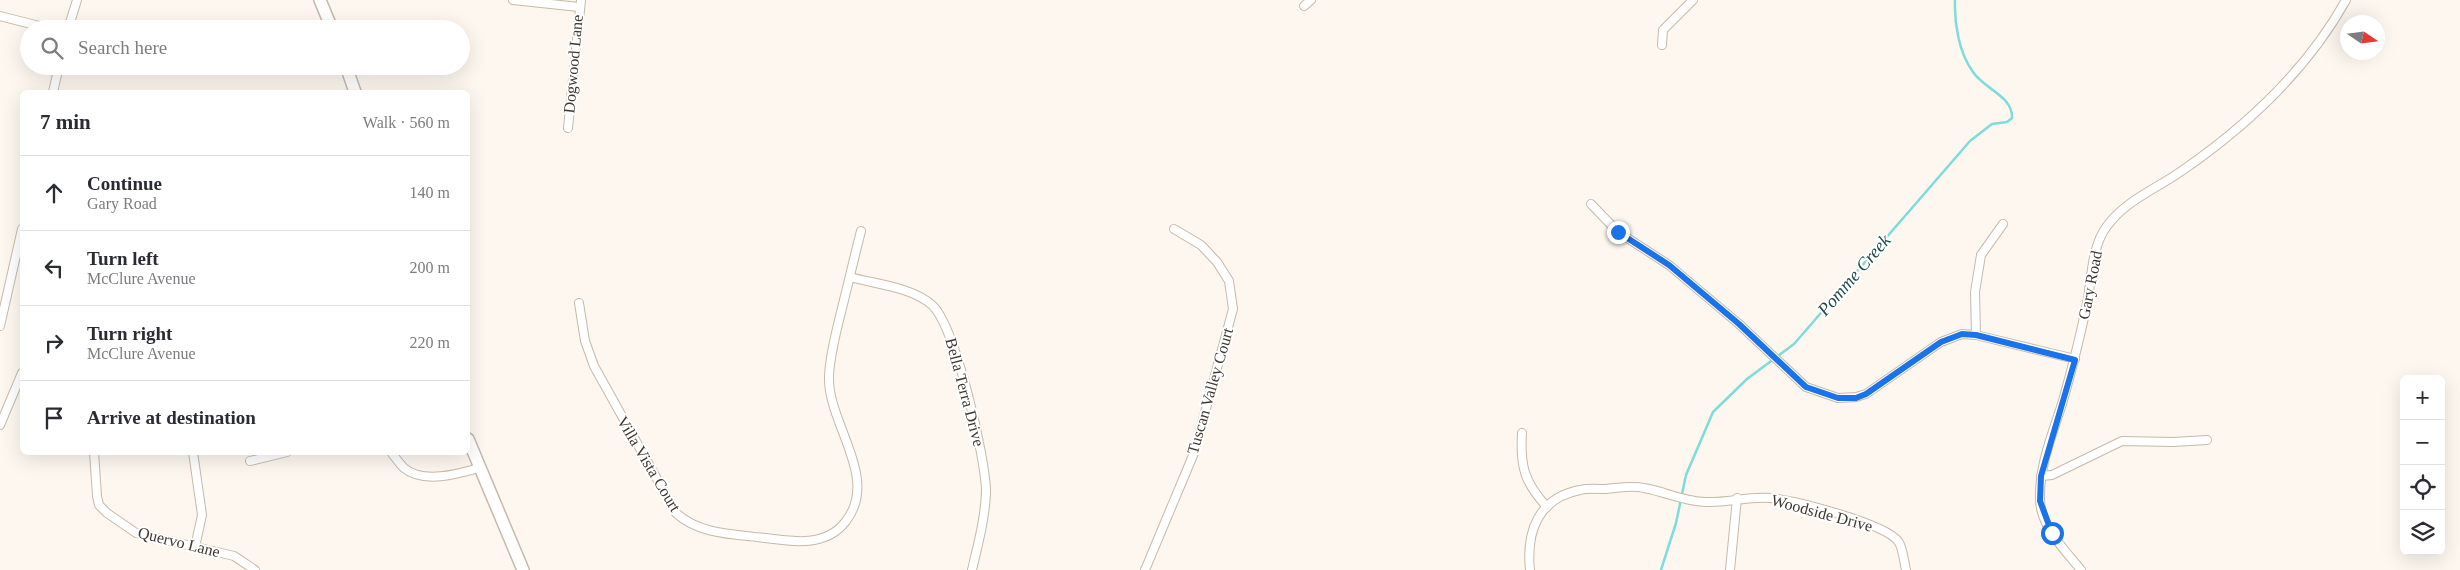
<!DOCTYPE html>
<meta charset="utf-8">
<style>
body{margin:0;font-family:"Times New Roman",serif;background:#f7f7f7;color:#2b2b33}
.controls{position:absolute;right:15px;bottom:15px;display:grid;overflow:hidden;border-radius:8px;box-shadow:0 5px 20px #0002}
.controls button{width:45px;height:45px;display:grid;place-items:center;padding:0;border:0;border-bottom:1px solid #e1e1e2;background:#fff;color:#2b2b33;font:25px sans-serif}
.compass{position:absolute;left:2340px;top:15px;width:45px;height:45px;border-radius:50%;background:#fff;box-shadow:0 5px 20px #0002;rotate:103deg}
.stop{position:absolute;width:15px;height:15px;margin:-11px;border:4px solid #1a73e8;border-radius:50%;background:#fff}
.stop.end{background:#1a73e8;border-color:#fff;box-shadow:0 1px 5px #0008}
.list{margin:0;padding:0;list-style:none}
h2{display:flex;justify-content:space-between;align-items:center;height:65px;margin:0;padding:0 20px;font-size:21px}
h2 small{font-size:16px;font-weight:400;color:#7c7c81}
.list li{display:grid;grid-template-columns:32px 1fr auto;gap:15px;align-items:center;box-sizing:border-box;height:75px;padding:0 20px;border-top:1px solid #e1e1e2}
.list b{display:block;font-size:19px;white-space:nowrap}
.list p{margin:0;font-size:16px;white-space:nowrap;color:#7c7c81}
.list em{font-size:16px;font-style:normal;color:#7c7c81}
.icon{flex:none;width:28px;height:28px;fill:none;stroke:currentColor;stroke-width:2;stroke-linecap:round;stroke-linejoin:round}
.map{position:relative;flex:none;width:2460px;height:570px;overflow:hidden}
.search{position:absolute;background:#fff;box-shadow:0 5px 20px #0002;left:20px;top:20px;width:450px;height:55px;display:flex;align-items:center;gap:12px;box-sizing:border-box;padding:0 18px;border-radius:28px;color:#7c7c81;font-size:19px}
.panel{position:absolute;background:#fff;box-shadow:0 5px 20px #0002;left:20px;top:90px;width:450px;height:365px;border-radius:8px}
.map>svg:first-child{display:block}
</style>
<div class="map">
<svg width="2460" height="570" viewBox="0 0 2460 570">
<rect width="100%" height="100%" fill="#fdf7f0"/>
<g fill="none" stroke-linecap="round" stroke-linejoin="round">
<path stroke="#7edcdd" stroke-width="2.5" d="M1661,570L1676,523L1686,475L1713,412L1747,379L1794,344L1970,141L1992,124L2007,122L2012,118C2013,96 1984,89 1973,72C1959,53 1954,23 1955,0"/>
<defs>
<g id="street">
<polyline points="513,0 579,7"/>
<polyline points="1304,6 1311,0"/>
<polyline points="0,16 51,29"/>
<polyline points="68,29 77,0"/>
<polyline points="1662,45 1663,30 1693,0"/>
<polyline points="53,92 59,66"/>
<polyline points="568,128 581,0"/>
<polyline points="1591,204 1618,232 1669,265 1739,324 1806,387 1838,398 1856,397 1866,394 1941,342 1962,334 1976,335 2075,359"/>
<path d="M850,277C875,284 912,287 932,305C955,325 986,459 986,492C985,519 978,544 972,570"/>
<path d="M579,303L585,341L594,366L676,513C700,535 735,534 765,538C793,542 827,547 846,521C880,477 827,423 829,376C830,354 836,333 841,312C848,285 854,258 861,231"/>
<polyline points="0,326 22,229"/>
<polyline points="1976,335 1975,292 1981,255 2003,224"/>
<polyline points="0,425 22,373"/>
<path d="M1522,433C1520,466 1524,482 1547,507"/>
<polyline points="94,452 97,496 99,505 107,513 136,533 234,556 255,570"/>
<polyline points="193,452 202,515 195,547"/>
<path d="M391,452C395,457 399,463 404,468C423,484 458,474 479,468"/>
<polyline points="250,461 287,452"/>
<polyline points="2041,476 2052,475 2122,441 2173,442 2207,440"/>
<polyline points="1145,570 1194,453 1233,309 1229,281 1217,262 1201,245 1174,229"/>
<path d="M1530,570C1526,532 1538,498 1580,490C1588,488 1598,489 1606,489C1618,488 1632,485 1644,488C1667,492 1681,501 1706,502C1727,503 1749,496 1770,498C1793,500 1884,523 1898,541C1903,547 1904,562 1906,570"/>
<polyline points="1730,570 1737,498"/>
<path d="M2081,570C2065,550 2040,526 2040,499C2039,466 2052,435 2062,404C2072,369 2081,334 2088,298C2092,274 2092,246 2107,226C2126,200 2158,188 2183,170C2248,125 2307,70 2346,0"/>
</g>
<g id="secondary">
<polyline points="320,0 332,29"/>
<polyline points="346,66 355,92"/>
<polyline points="468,439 523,570"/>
</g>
</defs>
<use href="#street" stroke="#c7b9a8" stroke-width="10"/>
<use href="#secondary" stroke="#c7b9a8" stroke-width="14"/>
<use href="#street" stroke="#fff" stroke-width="8"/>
<use href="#secondary" stroke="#fff" stroke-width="11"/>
</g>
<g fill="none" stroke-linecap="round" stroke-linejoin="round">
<polyline stroke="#1a73e8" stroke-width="6" points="1618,232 1669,265 1739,324 1806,387 1838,398 1856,398 1866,394 1941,342 1962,334 1976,335 2075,360 2041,476 2040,501 2052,533"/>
</g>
<g text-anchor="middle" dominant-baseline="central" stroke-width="4" stroke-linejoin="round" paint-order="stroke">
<g font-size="16" fill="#3d3730" stroke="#fff">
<text transform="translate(573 64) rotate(-85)">Dogwood Lane</text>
<text transform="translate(2090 285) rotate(-79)">Gary Road</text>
<text transform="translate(1210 391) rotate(-74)">Tuscan Valley Court</text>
<text transform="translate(965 392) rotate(75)">Bella Terra Drive</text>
<text transform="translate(649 464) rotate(59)">Villa Vista Court</text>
<text transform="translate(1822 513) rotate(15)">Woodside Drive</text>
<text transform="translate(179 542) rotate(14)">Quervo Lane</text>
</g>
<g font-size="18" font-style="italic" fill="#204b4c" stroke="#fff">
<text transform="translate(1854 275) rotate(-49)">Pomme Creek</text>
</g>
</g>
</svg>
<div class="controls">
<button>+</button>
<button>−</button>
<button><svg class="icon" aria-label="locate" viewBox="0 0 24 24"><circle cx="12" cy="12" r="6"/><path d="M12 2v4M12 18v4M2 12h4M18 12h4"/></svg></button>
<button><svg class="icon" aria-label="layers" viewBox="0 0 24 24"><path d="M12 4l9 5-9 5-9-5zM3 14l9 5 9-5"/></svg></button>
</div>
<svg class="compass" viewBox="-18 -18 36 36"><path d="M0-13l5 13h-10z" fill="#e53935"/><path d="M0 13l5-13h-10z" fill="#7c7c81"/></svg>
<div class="stop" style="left:2052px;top:533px"></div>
<div class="stop end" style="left:1618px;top:232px"></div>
<div class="search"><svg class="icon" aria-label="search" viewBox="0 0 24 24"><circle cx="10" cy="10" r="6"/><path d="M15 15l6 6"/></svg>Search here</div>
<section class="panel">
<h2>7 min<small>Walk · 560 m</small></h2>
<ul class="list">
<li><svg class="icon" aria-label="ahead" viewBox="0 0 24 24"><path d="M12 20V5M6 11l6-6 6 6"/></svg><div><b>Continue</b><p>Gary Road</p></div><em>140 m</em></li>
<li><svg class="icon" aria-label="left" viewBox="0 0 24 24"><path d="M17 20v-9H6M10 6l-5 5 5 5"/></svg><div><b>Turn left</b><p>McClure Avenue</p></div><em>200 m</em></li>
<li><svg class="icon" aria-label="right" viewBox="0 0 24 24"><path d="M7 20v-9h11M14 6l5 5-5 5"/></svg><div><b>Turn right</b><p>McClure Avenue</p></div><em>220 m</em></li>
<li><svg class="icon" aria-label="arrive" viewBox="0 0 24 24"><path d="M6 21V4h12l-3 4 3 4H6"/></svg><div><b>Arrive at destination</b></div></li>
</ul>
</section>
</div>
